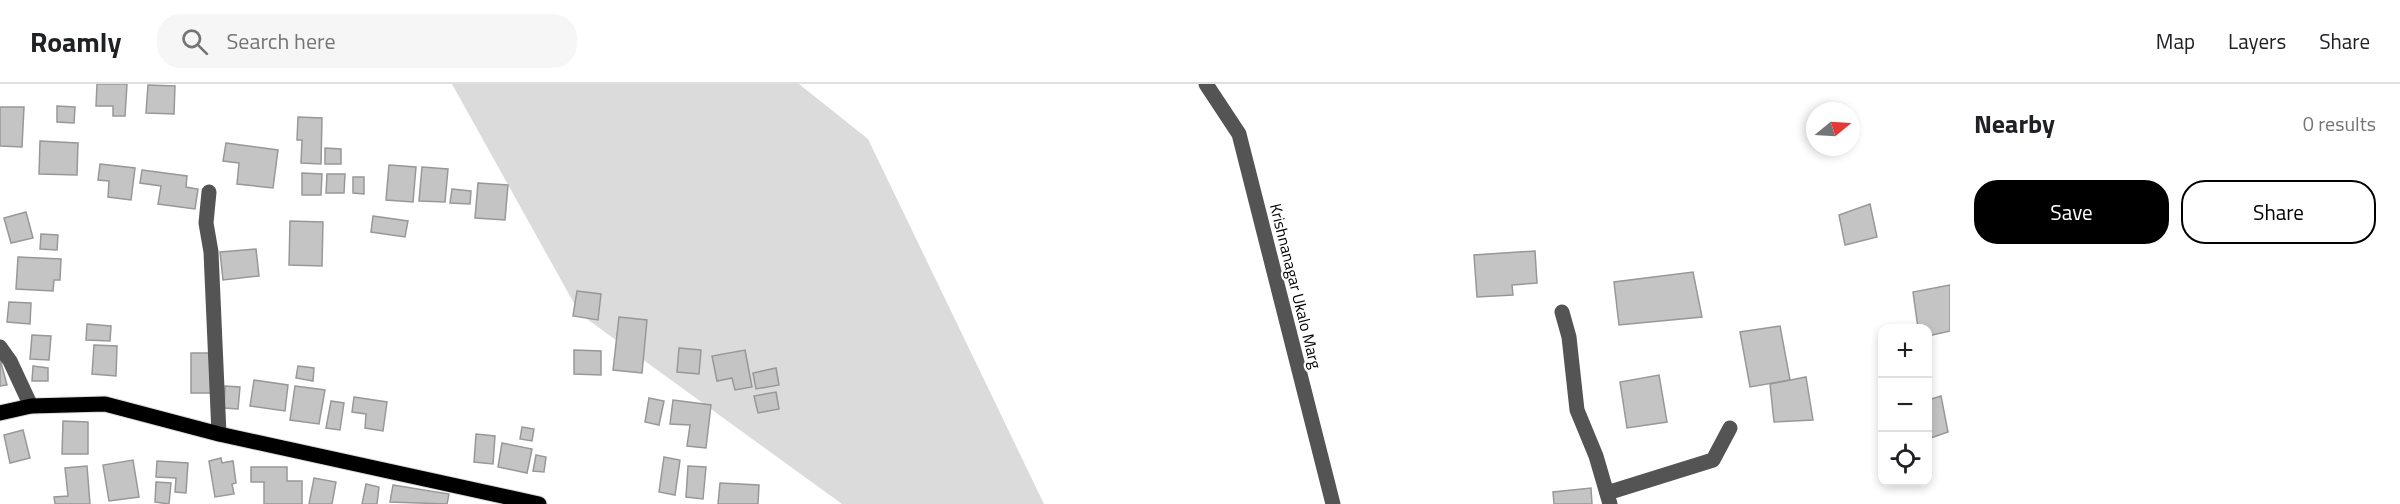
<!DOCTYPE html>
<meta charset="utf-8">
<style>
body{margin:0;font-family:"Titillium Web",sans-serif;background:#f6f6f6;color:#202124}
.controls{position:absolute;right:18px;bottom:18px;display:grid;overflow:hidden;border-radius:12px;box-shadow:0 3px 9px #0003}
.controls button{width:54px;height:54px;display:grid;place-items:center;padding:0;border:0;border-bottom:2px solid #e0e0e0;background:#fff;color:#202124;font:30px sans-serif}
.compass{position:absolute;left:1806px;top:18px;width:54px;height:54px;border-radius:50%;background:#fff;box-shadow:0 3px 9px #0003;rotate:72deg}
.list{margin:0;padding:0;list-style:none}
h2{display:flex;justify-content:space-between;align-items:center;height:78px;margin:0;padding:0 24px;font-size:26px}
h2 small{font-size:20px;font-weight:400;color:#757577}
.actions{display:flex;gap:12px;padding:18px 24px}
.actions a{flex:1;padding:14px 0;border:2px solid #000;border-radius:24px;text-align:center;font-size:21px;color:#000}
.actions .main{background:#000;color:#fff}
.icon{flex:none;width:33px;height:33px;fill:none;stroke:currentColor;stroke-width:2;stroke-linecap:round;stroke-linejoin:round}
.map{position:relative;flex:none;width:1950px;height:420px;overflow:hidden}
header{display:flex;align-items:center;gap:36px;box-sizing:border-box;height:84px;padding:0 30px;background:#fff;border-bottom:2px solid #e0e0e0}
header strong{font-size:28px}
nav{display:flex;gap:33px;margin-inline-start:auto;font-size:21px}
.search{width:420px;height:54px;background:#f6f6f6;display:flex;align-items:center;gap:15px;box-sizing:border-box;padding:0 21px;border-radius:24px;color:#757577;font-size:22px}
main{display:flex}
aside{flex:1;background:#fff}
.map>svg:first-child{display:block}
</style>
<header>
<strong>Roamly</strong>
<div class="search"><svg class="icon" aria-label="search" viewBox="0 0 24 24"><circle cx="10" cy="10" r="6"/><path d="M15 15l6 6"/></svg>Search here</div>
<nav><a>Map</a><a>Layers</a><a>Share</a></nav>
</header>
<main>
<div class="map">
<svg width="1950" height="420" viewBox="0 0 1950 420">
<rect width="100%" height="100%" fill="#fff"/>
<polygon fill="#dbdbdb" points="452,0 799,0 868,55 1044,420 842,420 580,230"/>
<g fill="#c4c4c4" stroke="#989898" stroke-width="1.5">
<polygon points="97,0 127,0 125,32 113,32 113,22 96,22"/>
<polygon points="148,1 175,2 174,30 146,29"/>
<polygon points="57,22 75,23 74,39 57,38"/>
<polygon points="0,23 24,23 22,63 0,62"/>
<polygon points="298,33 322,34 321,80 301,79 302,56 297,56"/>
<polygon points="40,57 78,59 77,91 39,90"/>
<polygon points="226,59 278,66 273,104 237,100 239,79 223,77"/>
<polygon points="325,64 341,65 341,80 325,80"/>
<polygon points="100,80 135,84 131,116 108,113 109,97 98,96"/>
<polygon points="389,81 416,83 413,118 386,116"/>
<polygon points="422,83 448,85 445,118 419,117"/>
<polygon points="142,86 187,92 186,103 198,105 195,125 158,120 161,102 140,99"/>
<polygon points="302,89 322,90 321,111 302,111"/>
<polygon points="327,90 345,90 344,109 326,109"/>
<polygon points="353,93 364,93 364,110 353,109"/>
<polygon points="478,99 508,101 505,136 475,134"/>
<polygon points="452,105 471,107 470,120 450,119"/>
<polygon points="1870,120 1877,153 1845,161 1839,131"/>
<polygon points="26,128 33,154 11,159 4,134"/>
<polygon points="373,132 408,137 405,153 371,148"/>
<polygon points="290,137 323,138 322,182 289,181"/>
<polygon points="41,150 58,151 57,166 40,165"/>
<polygon points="256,165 259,192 223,196 220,168"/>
<polygon points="1535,167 1537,199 1512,201 1513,211 1477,213 1474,171"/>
<polygon points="18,173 61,175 60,196 54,196 53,207 16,205"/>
<polygon points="1693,188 1702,233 1619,241 1614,198"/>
<polygon points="1950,201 1950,247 1928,252 1928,244 1918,244 1913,208"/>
<polygon points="577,207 601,210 598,236 573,232"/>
<polygon points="9,218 31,219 30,240 7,238"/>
<polygon points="619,233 647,236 642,289 613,286"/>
<polygon points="87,240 111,242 110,257 86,256"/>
<polygon points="1780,242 1790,296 1750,303 1740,248"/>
<polygon points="32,251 51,252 49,276 30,275"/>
<polygon points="94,261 117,262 116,292 92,290"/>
<polygon points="679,264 701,266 699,290 677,288"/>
<polygon points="574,266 601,267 601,291 574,290"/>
<polygon points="745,266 752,303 735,306 732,294 717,297 712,272"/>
<rect x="191" y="269" width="21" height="40"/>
<polygon points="0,275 7,301 0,302"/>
<polygon points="33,282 48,284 48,297 32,297"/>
<polygon points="298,282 314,284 313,297 296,294"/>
<polygon points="776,284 779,301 756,305 753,289"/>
<polygon points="1659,291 1667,338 1627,344 1620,298"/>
<polygon points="1806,293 1813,336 1774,338 1770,300"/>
<polygon points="254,296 288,301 285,327 250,322"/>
<polygon points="225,302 240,303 238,325 224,324"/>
<polygon points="295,302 325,306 319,340 290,336"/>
<polygon points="776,308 779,325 758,329 754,312"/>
<polygon points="1941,312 1948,348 1928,355 1928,316"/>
<polygon points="354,313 387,318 383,347 365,344 366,330 352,328"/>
<polygon points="649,314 664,317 659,341 645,338"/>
<polygon points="673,316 711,321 706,364 687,362 690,341 670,340"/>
<polygon points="331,317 344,319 340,346 326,344"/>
<polygon points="63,337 88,338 88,370 62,370"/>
<polygon points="522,343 534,345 532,357 520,355"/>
<polygon points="23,346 30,374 10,379 4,351"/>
<polygon points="476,350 495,352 493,380 474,378"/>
<polygon points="502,359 532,365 527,389 498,383"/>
<polygon points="536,371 546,373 544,388 533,387"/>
<polygon points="664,373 680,376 675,411 659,408"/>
<polygon points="221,374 222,379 233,377 236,399 232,400 234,410 215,413 209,377"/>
<polygon points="133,376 139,413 109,417 103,381"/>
<polygon points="157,377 188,379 186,409 175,408 176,394 156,393"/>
<polygon points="87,382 90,420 55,420 54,413 68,412 65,384"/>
<polygon points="688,382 706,383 703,415 686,413"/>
<polygon points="251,383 287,383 287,397 302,397 302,420 264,420 264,398 251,398"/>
<polygon points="314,394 336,398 332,420 309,420"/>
<polygon points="156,398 171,399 169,420 155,418"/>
<polygon points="720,399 759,401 758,420 718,420"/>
<polygon points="366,400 379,403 377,420 362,420"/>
<polygon points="393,401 449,410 447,420 390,418"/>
<polygon points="1591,404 1592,420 1554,420 1553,408"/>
</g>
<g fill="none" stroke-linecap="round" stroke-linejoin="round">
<defs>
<polyline id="major" points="0,329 31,322 105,320 219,350 539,420"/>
</defs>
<use href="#major" stroke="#dbdbdb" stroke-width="17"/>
<g stroke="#545454" stroke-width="15">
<polyline points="1206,0 1239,50 1333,420"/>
<polyline points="209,108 206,139 211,168 219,350"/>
<polyline points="1562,228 1569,253 1577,326 1596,372 1610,420"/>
<polyline points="0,263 10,277 31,322"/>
<polyline points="1607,409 1713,376 1730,344"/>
</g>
<use href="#major" stroke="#000" stroke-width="15"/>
</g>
<g text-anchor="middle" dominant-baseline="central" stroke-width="4.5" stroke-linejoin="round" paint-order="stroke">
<g font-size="16" fill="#000" stroke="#fff">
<text transform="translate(1296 202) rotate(76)">Krishnanagar Ukalo Marg</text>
</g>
</g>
</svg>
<div class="controls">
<button>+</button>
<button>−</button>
<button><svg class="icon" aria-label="locate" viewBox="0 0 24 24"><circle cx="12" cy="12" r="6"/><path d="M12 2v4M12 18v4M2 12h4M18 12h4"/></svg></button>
</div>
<svg class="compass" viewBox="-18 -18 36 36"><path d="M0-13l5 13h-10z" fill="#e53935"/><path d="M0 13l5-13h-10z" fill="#757577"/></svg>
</div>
<aside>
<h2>Nearby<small>0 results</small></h2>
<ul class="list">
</ul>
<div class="actions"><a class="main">Save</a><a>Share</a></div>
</aside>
</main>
